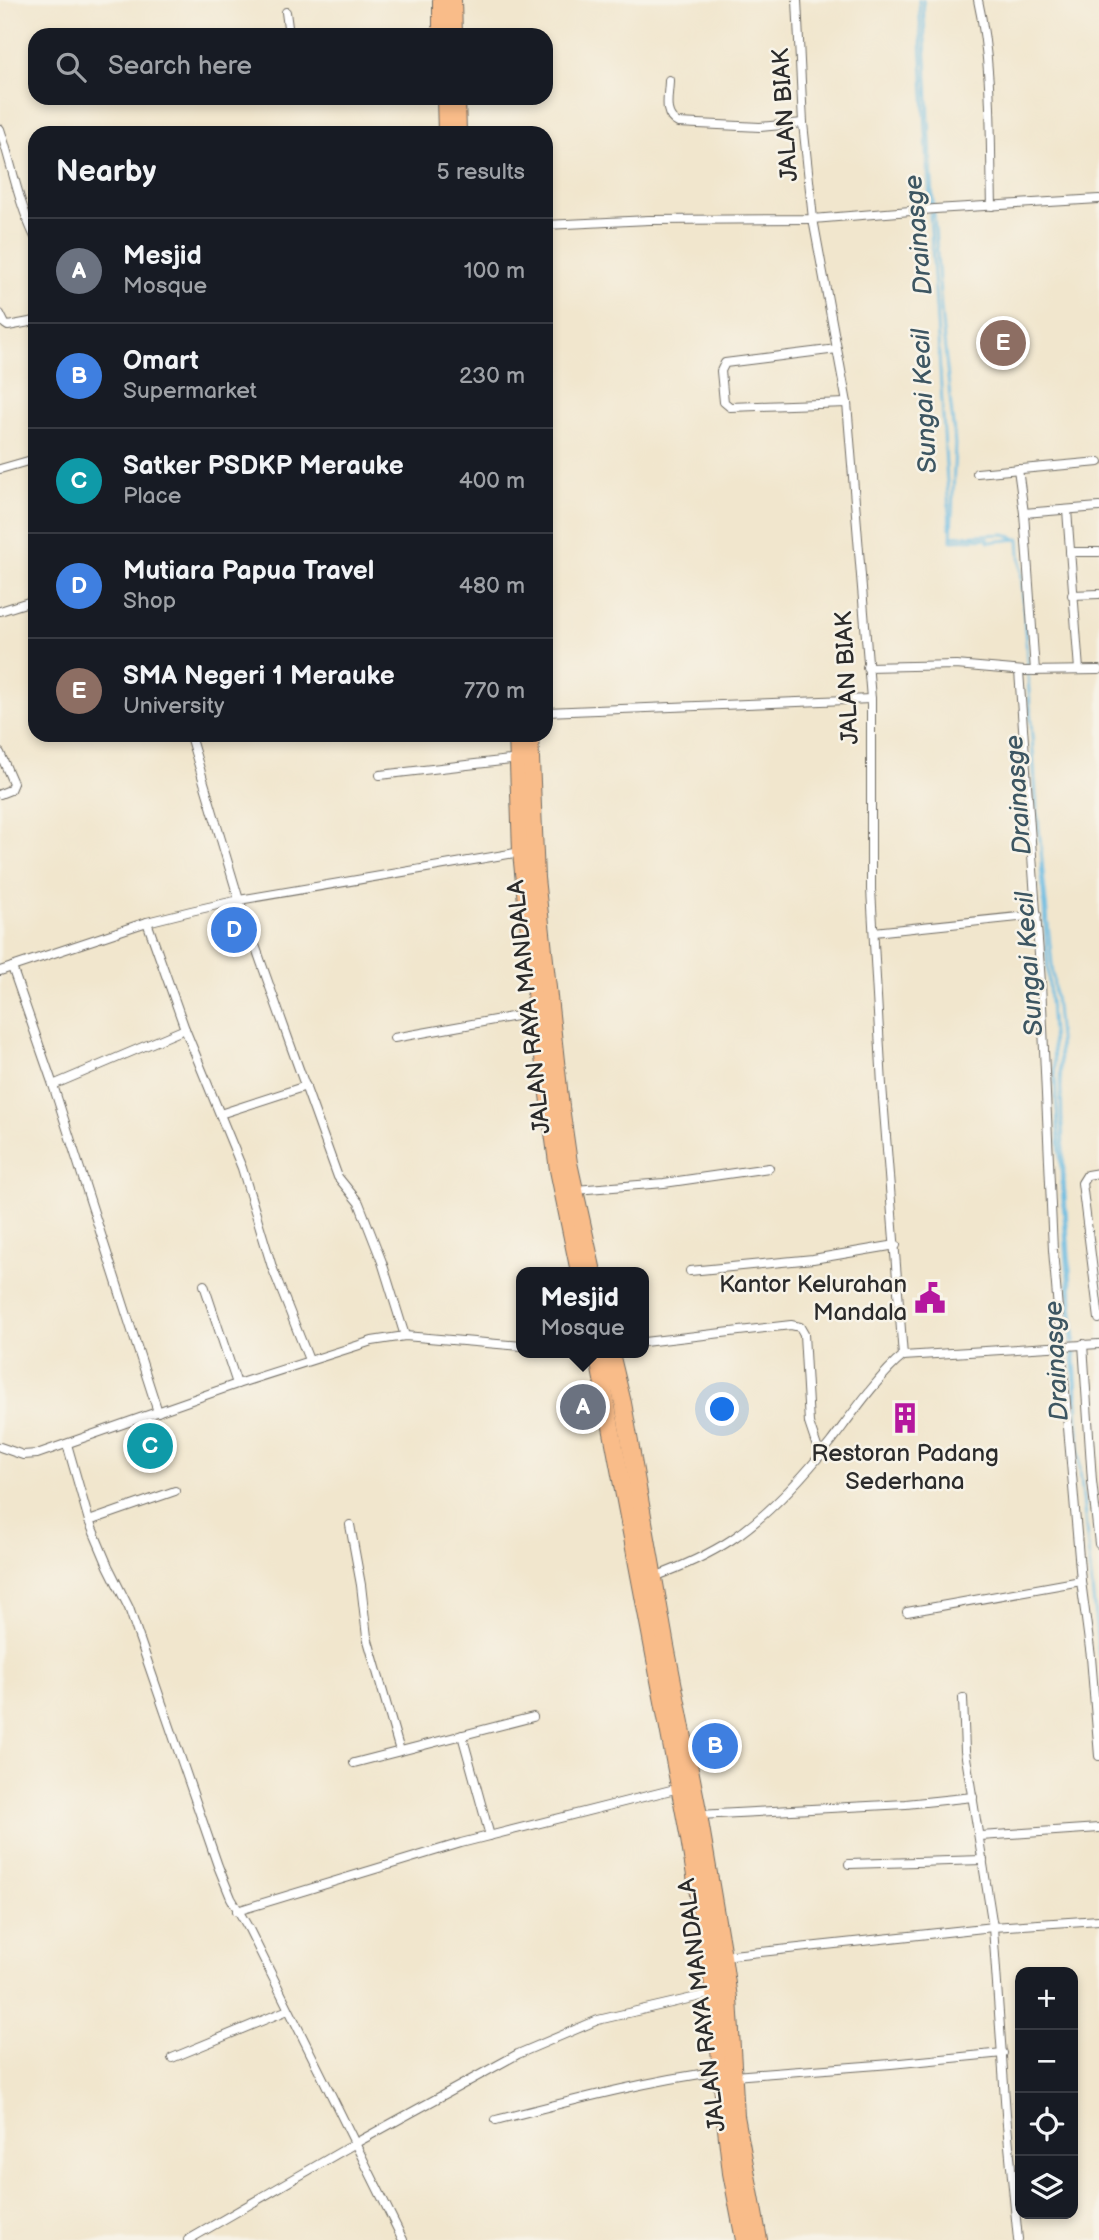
<!DOCTYPE html>
<meta charset="utf-8">
<style>
body{margin:0;font-family:"Balsamiq Sans",sans-serif;background:#242831;color:#f1f3f6}
.controls{position:absolute;right:21px;bottom:21px;display:grid;overflow:hidden;border-radius:14px;box-shadow:0 4px 10px #0003}
.controls button{width:63px;height:63px;display:grid;place-items:center;padding:0;border:0;border-bottom:2px solid #363941;background:#171b24;color:#f1f3f6;font:35px sans-serif}
.you{position:absolute;left:723px;top:1410px;width:24px;height:24px;margin:-18px;border:5px solid #fff;border-radius:50%;background:#1a73e8;box-shadow:0 0 0 10px #1a73e833}
.badge{display:grid;place-items:center;width:46px;height:46px;border-radius:50%;background:#d690ce;color:#fff;font-size:23px;font-weight:700}
.pin{position:absolute;translate:-50% -50%;border:4px solid #fff;box-shadow:0 2px 7px #0006}
.popup{position:absolute;left:516px;top:1267px;width:133px;height:91px;box-sizing:border-box;display:grid;place-content:center;border-radius:14px;background:#171b24;filter:drop-shadow(0 2px 5px #0005);font-size:23px;white-space:nowrap;color:#9ea1a6}
.popup b{font-size:26px;color:#f1f3f6}
.popup::after{content:'';position:absolute;left:50%;top:100%;margin-left:-14px;border:14px solid transparent;border-top-color:#171b24}
.list{margin:0;padding:0;list-style:none}
h2{display:flex;justify-content:space-between;align-items:center;height:91px;margin:0;padding:0 28px;font-size:30px}
h2 small{font-size:23px;font-weight:400;color:#9ea1a6}
.list li{display:grid;grid-template-columns:46px 1fr auto;gap:21px;align-items:center;box-sizing:border-box;height:105px;padding:0 28px;border-top:2px solid #363941}
.list b{display:block;font-size:26px;white-space:nowrap}
.list p{margin:0;font-size:23px;white-space:nowrap;color:#9ea1a6}
.list em{font-size:23px;font-style:normal;color:#9ea1a6}
.icon{flex:none;width:38px;height:38px;fill:none;stroke:currentColor;stroke-width:2;stroke-linecap:round;stroke-linejoin:round}
.map{position:relative;flex:none;width:1099px;height:2240px;overflow:hidden}
.search{position:absolute;background:#171b24;box-shadow:0 4px 10px #0003;left:28px;top:28px;width:525px;height:77px;display:flex;align-items:center;gap:18px;box-sizing:border-box;padding:0 24px;border-radius:21px;color:#9ea1a6;font-size:26px}
.panel{position:absolute;background:#171b24;box-shadow:0 4px 10px #0003;left:28px;top:126px;width:525px;height:616px;border-radius:21px}
.map>svg:first-child{display:block}
</style>
<div class="map">
<svg width="1099" height="2240" viewBox="0 0 1099 2240">
<rect width="100%" height="100%" fill="#f7f3e8"/>
<filter id="ink" filterUnits="userSpaceOnUse"><feTurbulence type="fractalNoise" baseFrequency=".0143" numOctaves="2"/><feDisplacementMap in="SourceGraphic" scale="14" xChannelSelector="R" yChannelSelector="G"/><feConvolveMatrix kernelMatrix="1 2 1 2 8 2 1 2 1" color-interpolation-filters="sRGB"/></filter>
<filter id="wash" filterUnits="userSpaceOnUse"><feTurbulence type="fractalNoise" baseFrequency=".00686" numOctaves="4" result="noise"/><feDisplacementMap in="SourceGraphic" scale="28" xChannelSelector="R" yChannelSelector="G"/><feGaussianBlur stdDeviation="1.57" result="paint"/><feColorMatrix in="noise" values="0 0 0 0 0 0 0 0 0 0 0 0 0 0 0 0 0 1.4 0 .05"/><feComposite in="paint" operator="in"/></filter>
<g filter="url(#wash)">
<rect width="100%" height="100%" fill="#f1e6cd"/>
<g fill="none" stroke-linecap="round" stroke-linejoin="round">
<g stroke="#66bbe3" stroke-width="2.5">
<polyline points="919,0 930,206"/>
<polyline points="923,0 933,202 942,322 955,444 951,540 988,538 988,542 1019,539 1036,797 1059,1038 1064,1179 1075,1342"/>
<polyline points="930,213 950,528"/>
<polyline points="952,536 1005,534 1015,538"/>
<polyline points="1041,863 1076,1401"/>
<polyline points="1075,1349 1080,1469 1099,1656"/>
</g>
</g>
</g>
<g filter="url(#ink)">
<g fill="none" stroke-linecap="round" stroke-linejoin="round">
<defs>
<g id="street">
<polyline points="797,0 803,123 813,219 847,403 871,699 871,889 882,1085 903,1356"/>
<path d="M978,0C993,67 990,138 992,206"/>
<polyline points="286,12 289,35"/>
<path d="M669,80C669,95 662,115 678,123L760,127L803,123"/>
<path d="M0,129C12,165 18,202 35,237"/>
<polyline points="546,225 649,220 813,219 935,209 1099,199"/>
<polyline points="0,314 5,324 8,326 35,321"/>
<polyline points="837,349 725,363 721,371 724,402 730,407 847,403"/>
<polyline points="0,469 35,459"/>
<polyline points="1018,469 1024,513 1035,671"/>
<polyline points="977,473 1099,462"/>
<polyline points="1067,510 1079,670"/>
<polyline points="1024,513 1099,507"/>
<polyline points="1070,552 1099,552"/>
<polyline points="1072,595 1099,594"/>
<polyline points="0,611 35,600"/>
<polyline points="867,667 956,665 1025,671 1099,670"/>
<polyline points="546,712 871,699"/>
<polyline points="191,739 239,900 289,1041 338,1177 359,1203 382,1262 405,1336"/>
<polyline points="0,753 13,783 10,790 0,794"/>
<polyline points="380,775 519,759"/>
<polyline points="147,922 185,1029 242,1168 272,1267 309,1360"/>
<polyline points="874,932 1037,915"/>
<polyline points="12,967 53,1085 158,1412"/>
<polyline points="0,971 147,922 191,911 239,900 521,852"/>
<polyline points="394,1038 539,1012"/>
<polyline points="53,1085 185,1029"/>
<polyline points="220,1114 306,1086"/>
<polyline points="1099,1173 1087,1175 1082,1183 1099,1319"/>
<polyline points="575,1190 664,1183 769,1168"/>
<polyline points="690,1271 813,1259 896,1245"/>
<polyline points="204,1285 237,1384"/>
<polyline points="644,1342 791,1325 800,1327 804,1334 809,1423 820,1456"/>
<polyline points="1083,1344 1092,1481 1099,1544"/>
<polyline points="67,1444 89,1521 108,1566 129,1608 218,1866 231,1898 249,1929 403,2240"/>
<polyline points="0,1447 23,1455 37,1454 237,1384 372,1341 405,1336 522,1346"/>
<polyline points="89,1521 175,1491"/>
<polyline points="350,1525 361,1585 367,1637 400,1751"/>
<path d="M654,1577C681,1567 708,1555 731,1540C769,1515 803,1477 831,1442C850,1417 879,1375 903,1356L1099,1344"/>
<polyline points="1081,1581 1091,1657 1099,1756"/>
<polyline points="907,1612 1081,1581 1053,1250 1041,983 1019,671"/>
<polyline points="963,1698 965,1751 993,1927 1006,2114 1018,2240"/>
<polyline points="462,1735 490,1836"/>
<polyline points="354,1763 533,1717"/>
<polyline points="699,1815 906,1804 973,1797"/>
<polyline points="980,1836 1099,1828"/>
<polyline points="849,1864 983,1860"/>
<polyline points="237,1911 461,1843 679,1788"/>
<polyline points="723,1956 993,1927 1099,1920"/>
<polyline points="172,2058 288,2010"/>
<polyline points="734,2076 891,2064 1003,2053"/>
<path d="M496,2120C571,2101 645,2081 721,2071"/>
<polyline points="188,2240 354,2144 518,2054 598,2020 714,1993"/>
</g>
<g id="highway">
<polyline points="441,0 441,35"/>
<polyline points="453,0 454,35"/>
<polyline points="445,98 446,133"/>
<polyline points="457,98 458,133"/>
<polyline points="517,735 521,852 537,1012 558,1170 579,1272"/>
<polyline points="530,735 536,878 561,1107 569,1163 593,1272"/>
<polyline points="597,1353 689,1839 714,1992 726,2129 731,2173 744,2240"/>
<polyline points="611,1353 623,1403 666,1646 699,1815 723,1956 729,1998 736,2116 759,2240"/>
</g>
</defs>
<use href="#street" stroke="#706c64" stroke-width="10"/>
<use href="#highway" stroke="#706c64" stroke-width="18"/>
<use href="#street" stroke="#fff" stroke-width="8"/>
<use href="#highway" stroke="#f9bc89" stroke-width="16"/>
</g>
</g>
<defs>
<symbol id="civic-bare" viewBox="-9 -9 18 18"><path d="M-.6-6.5H3V-4.5H.6V-3L4-1V1h2V6H-6V1h2V-1L-.6-3ZM-1.2 2.5V6h2.4V2.5Z" fill="#b5179e" stroke="#f7f3e8" stroke-width="2.5" paint-order="stroke"/></symbol>
<symbol id="building-bare" viewBox="-9 -9 18 18"><path d="M-4-6H4V6H1V3H-1V6H-4ZM-2.5-4.3h1.7v1.8h-1.7ZM.8-4.3h1.7v1.8H.8ZM-2.5-1h1.7V.8h-1.7ZM.8-1h1.7V.8H.8Z" fill="#b5179e" stroke="#f7f3e8" stroke-width="2.5" paint-order="stroke"/></symbol>
</defs>
<g fill-rule="evenodd">
<use href="#civic-bare" x="908" y="1276" width="44" height="44"/>
<use href="#building-bare" x="883" y="1396" width="44" height="44"/>
</g>
<g text-anchor="middle" dominant-baseline="central" stroke-width="5" stroke-linejoin="round" paint-order="stroke">
<g font-size="24" fill="#2b2b2b" stroke="#f7f3e8">
<text transform="translate(785 115) rotate(-94)">JALAN BIAK</text>
<text transform="translate(847 678) rotate(-93)">JALAN BIAK</text>
<text transform="translate(529 1007) rotate(-96)">JALAN RAYA MANDALA</text>
<text transform="translate(702 2005) rotate(-97)">JALAN RAYA MANDALA</text>
</g>
<g font-size="24" fill="#2b2b2b" stroke="#f7f3e8" text-anchor="end">
<text x="907" y="1284">Kantor Kelurahan<tspan x="907" dy="28">Mandala</tspan></text>
<text x="905" y="1453" text-anchor="middle">Restoran Padang<tspan x="905" dy="28">Sederhana</tspan></text>
</g>
<g font-size="26" font-style="italic" fill="#3d5662" stroke="#f7f3e8">
<text transform="translate(919 235) rotate(-95)">Drainasge</text>
<text transform="translate(925 401) rotate(-93)">Sungai Kecil</text>
<text transform="translate(1019 795) rotate(-94)">Drainasge</text>
<text transform="translate(1030 964) rotate(-94)">Sungai Kecil</text>
<text transform="translate(1057 1361) rotate(-93)">Drainasge</text>
</g>
</g>
</svg>
<div class="controls">
<button>+</button>
<button>−</button>
<button><svg class="icon" aria-label="locate" viewBox="0 0 24 24"><circle cx="12" cy="12" r="6"/><path d="M12 2v4M12 18v4M2 12h4M18 12h4"/></svg></button>
<button><svg class="icon" aria-label="layers" viewBox="0 0 24 24"><path d="M12 4l9 5-9 5-9-5zM3 14l9 5 9-5"/></svg></button>
</div>
<div class="you"></div>
<div class="pin badge" style="left:583px;top:1407px;background:#6b7280">A</div>
<div class="popup"><b>Mesjid</b>Mosque</div>
<div class="pin badge" style="left:715px;top:1746px;background:#3f7fe0">B</div>
<div class="pin badge" style="left:150px;top:1446px;background:#0f9aa8">C</div>
<div class="pin badge" style="left:234px;top:930px;background:#3f7fe0">D</div>
<div class="pin badge" style="left:1003px;top:343px;background:#8d6e63">E</div>
<div class="search"><svg class="icon" aria-label="search" viewBox="0 0 24 24"><circle cx="10" cy="10" r="6"/><path d="M15 15l6 6"/></svg>Search here</div>
<section class="panel">
<h2>Nearby<small>5 results</small></h2>
<ul class="list">
<li><span class="badge" style="background:#6b7280">A</span><div><b>Mesjid</b><p>Mosque</p></div><em>100 m</em></li>
<li><span class="badge" style="background:#3f7fe0">B</span><div><b>Omart</b><p>Supermarket</p></div><em>230 m</em></li>
<li><span class="badge" style="background:#0f9aa8">C</span><div><b>Satker PSDKP Merauke</b><p>Place</p></div><em>400 m</em></li>
<li><span class="badge" style="background:#3f7fe0">D</span><div><b>Mutiara Papua Travel</b><p>Shop</p></div><em>480 m</em></li>
<li><span class="badge" style="background:#8d6e63">E</span><div><b>SMA Negeri 1 Merauke</b><p>University</p></div><em>770 m</em></li>
</ul>
</section>
</div>
